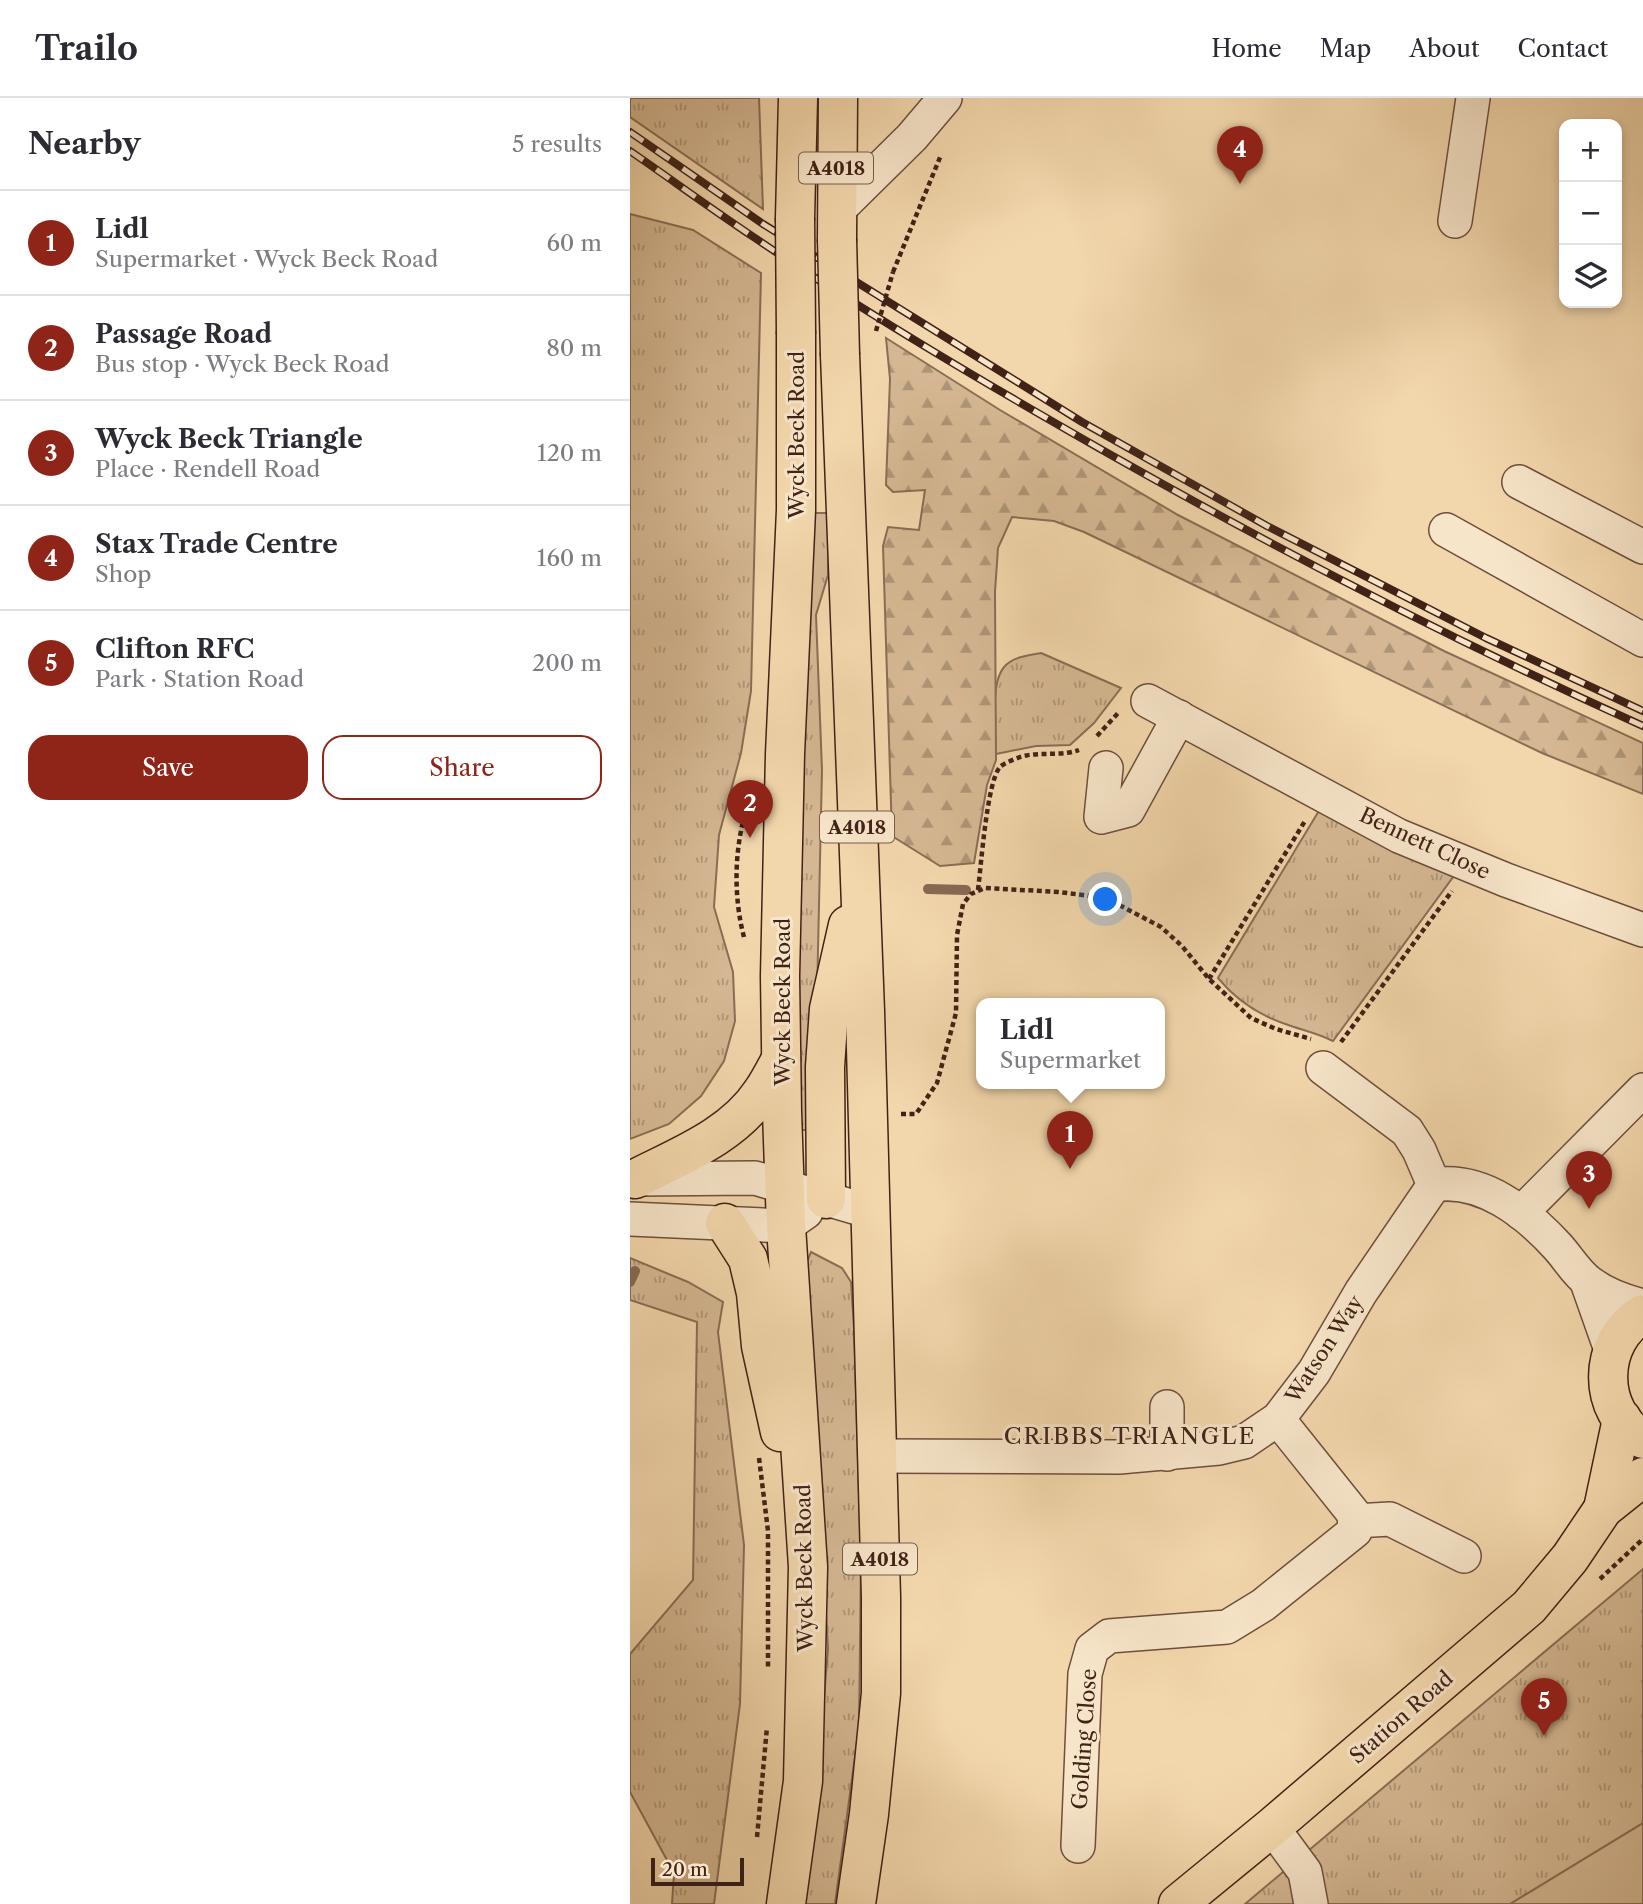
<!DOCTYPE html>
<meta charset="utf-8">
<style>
body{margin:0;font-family:"Libre Caslon Text",serif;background:#f7f7f7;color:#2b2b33}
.controls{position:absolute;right:21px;top:21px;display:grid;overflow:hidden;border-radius:14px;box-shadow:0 4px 10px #0003}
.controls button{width:63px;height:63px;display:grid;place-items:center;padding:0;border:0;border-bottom:2px solid #e1e1e2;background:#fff;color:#2b2b33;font:35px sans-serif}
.scale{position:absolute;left:21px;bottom:18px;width:93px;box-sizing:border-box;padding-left:7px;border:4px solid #402217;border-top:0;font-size:19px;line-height:24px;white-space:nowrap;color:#402217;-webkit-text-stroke:5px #f7e5c9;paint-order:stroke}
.you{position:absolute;left:476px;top:802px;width:24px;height:24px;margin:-18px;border:5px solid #fff;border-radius:50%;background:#1a73e8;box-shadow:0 0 0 10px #1a73e833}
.badge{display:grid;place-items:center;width:46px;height:46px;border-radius:50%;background:#8f2418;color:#fff;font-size:23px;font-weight:700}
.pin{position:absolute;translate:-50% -58px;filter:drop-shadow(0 2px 4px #0008)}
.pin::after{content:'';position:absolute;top:37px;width:24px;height:21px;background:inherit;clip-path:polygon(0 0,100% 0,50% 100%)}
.popup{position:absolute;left:346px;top:900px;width:189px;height:91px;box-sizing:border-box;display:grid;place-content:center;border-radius:14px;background:#fff;filter:drop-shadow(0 2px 5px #0005);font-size:23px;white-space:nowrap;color:#7c7c81}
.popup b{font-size:26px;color:#2b2b33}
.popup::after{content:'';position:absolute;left:50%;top:100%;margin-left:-14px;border:14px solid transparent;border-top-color:#fff}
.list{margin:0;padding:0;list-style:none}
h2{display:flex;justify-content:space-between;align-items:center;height:91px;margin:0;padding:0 28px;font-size:30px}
h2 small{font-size:23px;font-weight:400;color:#7c7c81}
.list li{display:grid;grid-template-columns:46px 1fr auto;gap:21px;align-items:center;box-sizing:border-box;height:105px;padding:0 28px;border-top:2px solid #e1e1e2}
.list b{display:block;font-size:26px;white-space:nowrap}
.list p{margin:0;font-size:23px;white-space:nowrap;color:#7c7c81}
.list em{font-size:23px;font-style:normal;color:#7c7c81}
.actions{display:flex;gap:14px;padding:21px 28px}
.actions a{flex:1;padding:16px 0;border:2px solid #8f2418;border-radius:21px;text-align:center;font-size:24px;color:#8f2418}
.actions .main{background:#8f2418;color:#fff}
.icon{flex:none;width:38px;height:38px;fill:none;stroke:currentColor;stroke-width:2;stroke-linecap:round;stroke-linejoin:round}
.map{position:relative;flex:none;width:1013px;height:1806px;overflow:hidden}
header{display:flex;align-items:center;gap:42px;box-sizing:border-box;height:98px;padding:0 35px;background:#fff;border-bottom:2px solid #e1e1e2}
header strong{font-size:33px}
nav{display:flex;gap:38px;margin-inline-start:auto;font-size:24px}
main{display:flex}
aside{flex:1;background:#fff}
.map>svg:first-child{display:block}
</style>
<header>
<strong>Trailo</strong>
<nav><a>Home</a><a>Map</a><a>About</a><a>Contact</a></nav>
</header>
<main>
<aside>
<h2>Nearby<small>5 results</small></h2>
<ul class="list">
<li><span class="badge">1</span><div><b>Lidl</b><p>Supermarket · Wyck Beck Road</p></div><em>60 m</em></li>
<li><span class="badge">2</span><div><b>Passage Road</b><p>Bus stop · Wyck Beck Road</p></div><em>80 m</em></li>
<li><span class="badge">3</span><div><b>Wyck Beck Triangle</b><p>Place · Rendell Road</p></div><em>120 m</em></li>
<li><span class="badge">4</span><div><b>Stax Trade Centre</b><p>Shop</p></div><em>160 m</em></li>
<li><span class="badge">5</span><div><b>Clifton RFC</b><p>Park · Station Road</p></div><em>200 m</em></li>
</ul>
<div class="actions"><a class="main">Save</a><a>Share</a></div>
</aside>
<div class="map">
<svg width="1013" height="1806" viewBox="0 0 1013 1806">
<defs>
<pattern id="grass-tufts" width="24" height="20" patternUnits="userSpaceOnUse" patternTransform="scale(1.75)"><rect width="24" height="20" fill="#d5b893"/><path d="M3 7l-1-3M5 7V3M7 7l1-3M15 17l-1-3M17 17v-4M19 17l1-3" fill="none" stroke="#ae9577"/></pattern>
<pattern id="forest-firs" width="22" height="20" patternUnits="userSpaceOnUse" patternTransform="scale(1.75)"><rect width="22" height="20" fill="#d5b893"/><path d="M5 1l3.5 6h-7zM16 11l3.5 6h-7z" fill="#ae9577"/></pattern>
</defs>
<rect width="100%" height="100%" fill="#f3d7ac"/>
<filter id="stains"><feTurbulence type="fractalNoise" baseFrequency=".00286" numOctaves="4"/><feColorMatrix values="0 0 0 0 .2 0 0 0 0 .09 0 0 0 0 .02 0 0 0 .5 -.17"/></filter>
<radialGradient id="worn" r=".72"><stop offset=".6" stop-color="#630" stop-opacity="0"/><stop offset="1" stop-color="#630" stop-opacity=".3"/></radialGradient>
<g fill="url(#grass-tufts)" stroke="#8a6d55" stroke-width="2">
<polygon points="0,0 129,0 133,111 0,19"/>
<polygon points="0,116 63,132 131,175 121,593 111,655 89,737 84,809 103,874 105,923 94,963 71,998 39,1026 0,1041"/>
<polygon points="183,415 199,415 198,477 186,517 192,672 184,1032 167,1032 166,837"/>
<path d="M411,555L491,590L464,625L440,647L406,648L366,656C366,633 359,585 375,568C383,559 399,557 411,555Z"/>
<path d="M693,706L826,775L703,943C689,936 676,933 661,928C632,919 607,903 588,880Z"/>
<polygon points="181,1154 212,1170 221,1184 224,1230 231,1462 229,1629 205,1806 171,1806 184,1722 198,1551 176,1166"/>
<polygon points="0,1160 58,1184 93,1204 88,1234 114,1447 110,1606 84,1806 42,1806 44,1775 0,1694 0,1556 63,1482 67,1224 0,1202"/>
<polygon points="1013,1471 1013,1806 615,1806"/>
</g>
<polygon fill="url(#forest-firs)" stroke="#8a6d55" stroke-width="2" points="256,240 370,312 548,417 814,553 1013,645 1013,696 912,655 454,434 424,423 382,419 368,450 365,494 366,662 357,687 344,765 310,768 262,738 253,448 258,429 289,432 295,392 263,394 256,387 260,281"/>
<polygon fill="#d5b893" stroke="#8a6d55" stroke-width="2" points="1013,1725 1013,1806 880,1806"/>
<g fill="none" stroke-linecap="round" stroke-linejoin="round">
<g stroke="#876952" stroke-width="10">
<polyline points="298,791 336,792"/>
<polyline points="0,1184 5,1173"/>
</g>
<defs>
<g id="minor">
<polyline points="206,114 282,39 315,0"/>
<polyline points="825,123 843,0"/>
<polyline points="889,384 1013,449"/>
<polyline points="816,432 1013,542"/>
<polyline points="518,603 769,738 876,782 1013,832"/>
<polyline points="476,670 471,719 498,712 549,619"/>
<polyline points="693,970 777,1033 789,1052 804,1087"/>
<polyline points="6,1081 125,1080 241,1114"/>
<polyline points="891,1115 1013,992"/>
<polyline points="0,1121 156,1128 176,1114"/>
<polyline points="957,1184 981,1252"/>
<polyline points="537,1309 537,1356"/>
<path d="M248,1358L489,1359L589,1350L614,1344L648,1321L684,1274L731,1194L804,1087C852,1079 897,1115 928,1149C938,1160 947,1176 960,1185C976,1197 993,1203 1013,1208"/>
<polyline points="725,1423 760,1421 834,1458"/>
<polyline points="642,1729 675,1774 681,1806"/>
<polyline points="448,1748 455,1576 462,1551 479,1538 597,1529 633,1507 725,1433 724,1416 648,1321"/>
</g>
<g id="major">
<polyline points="165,120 168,0"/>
<polyline points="207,141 208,0"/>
<polyline points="210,257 235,913 251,1499 251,1595 239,1716 226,1806"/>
<path d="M5,1081C50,1058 103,1038 132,994C139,984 145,972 151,961"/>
<polyline points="196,1101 195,969 199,911 218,827"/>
<polyline points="95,1125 118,1161 126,1195 131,1248 150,1334"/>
<path d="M1013,1216C967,1243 966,1314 1013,1341"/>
<polyline points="973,1411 992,1321"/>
<polyline points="156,1806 173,1683 178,1469 156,1128 152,1014 150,878 155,656 166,412 166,236"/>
<polyline points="548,1806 642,1729 899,1509 940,1460 973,1411 1013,1379"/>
</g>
</defs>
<use href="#minor" stroke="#6d4f3c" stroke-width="36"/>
<use href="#major" stroke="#402217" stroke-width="41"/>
<g stroke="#402217" stroke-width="4.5" stroke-dasharray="5 3.5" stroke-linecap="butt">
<polyline points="263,174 311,57"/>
<polyline points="467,638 489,614"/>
<path d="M348,792C351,769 357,683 370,669C374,665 385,661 390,659C409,653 429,659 449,652"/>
<path d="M114,839C103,798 104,747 118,707"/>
<polyline points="579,881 675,723"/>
<polyline points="711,944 822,793"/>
<polyline points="271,1016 286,1016 307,985 326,915 327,837 333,806 341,796 355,790 429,794 476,800 531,829 552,848 579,881 621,920 646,931 681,941"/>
<polyline points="129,1360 138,1433 138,1571"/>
<polyline points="970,1481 1013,1441"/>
<polyline points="127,1739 137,1629"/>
</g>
<use href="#minor" stroke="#f7e5c9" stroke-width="33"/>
<use href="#major" stroke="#f3d7ac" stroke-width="38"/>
<defs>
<g id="rail">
<polyline points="0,34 133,126 452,324 637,428 856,540 1013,613"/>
<path d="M0,53C42,82 83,112 125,140C240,218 360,288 481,357C654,455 831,546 1013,628"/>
</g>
</defs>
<use href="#rail" stroke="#402217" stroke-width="8"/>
<use href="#rail" stroke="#f7e5c9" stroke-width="5" stroke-dasharray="16" stroke-linecap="butt"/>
<defs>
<g id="major-bridge">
<polyline points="165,120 166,236"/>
<polyline points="207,141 210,257"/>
</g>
</defs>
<use href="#major-bridge" stroke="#402217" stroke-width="41" stroke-linecap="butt"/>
<polyline stroke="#402217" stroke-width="4.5" stroke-dasharray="5 3.5" stroke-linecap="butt" points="246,233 263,174"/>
<use href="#major-bridge" stroke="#f3d7ac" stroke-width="38"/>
</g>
<g text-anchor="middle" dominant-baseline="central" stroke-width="6" stroke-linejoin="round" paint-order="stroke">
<g fill="#f7e5c9" stroke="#775c4c" stroke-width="2">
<rect x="169" y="54.5" width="74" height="31" rx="5"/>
<rect x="190" y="713.5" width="74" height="31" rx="5"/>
<rect x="213" y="1445.5" width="74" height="31" rx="5"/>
</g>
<g font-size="19" font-weight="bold" fill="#402217">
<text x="206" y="70">A4018</text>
<text x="227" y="729">A4018</text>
<text x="250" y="1461">A4018</text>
</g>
<g font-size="21" fill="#402217" stroke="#f7e5c9">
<text transform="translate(166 337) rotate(-90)">Wyck Beck Road</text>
<text transform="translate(795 745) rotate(25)">Bennett Close</text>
<text transform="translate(152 904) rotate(-90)">Wyck Beck Road</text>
<text transform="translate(694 1251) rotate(-57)">Watson Way</text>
<text transform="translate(174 1470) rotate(-91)">Wyck Beck Road</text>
<text transform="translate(771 1619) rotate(-41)">Station Road</text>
<text transform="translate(454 1641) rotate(-86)">Golding Close</text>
</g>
<g font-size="23" letter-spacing="2" fill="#402217" stroke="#f7e5c9">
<text x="500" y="1338">CRIBBS TRIANGLE</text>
</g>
</g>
<rect width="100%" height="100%" filter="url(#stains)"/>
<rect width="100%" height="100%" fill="url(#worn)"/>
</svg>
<div class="controls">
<button>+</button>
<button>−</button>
<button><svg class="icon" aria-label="layers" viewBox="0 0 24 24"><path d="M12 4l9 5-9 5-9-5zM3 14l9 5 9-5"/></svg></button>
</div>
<div class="scale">20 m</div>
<div class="you"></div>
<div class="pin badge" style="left:440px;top:1071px">1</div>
<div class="popup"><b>Lidl</b>Supermarket</div>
<div class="pin badge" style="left:120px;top:740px">2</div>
<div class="pin badge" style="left:959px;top:1111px">3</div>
<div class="pin badge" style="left:610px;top:86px">4</div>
<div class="pin badge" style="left:914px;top:1638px">5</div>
</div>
</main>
